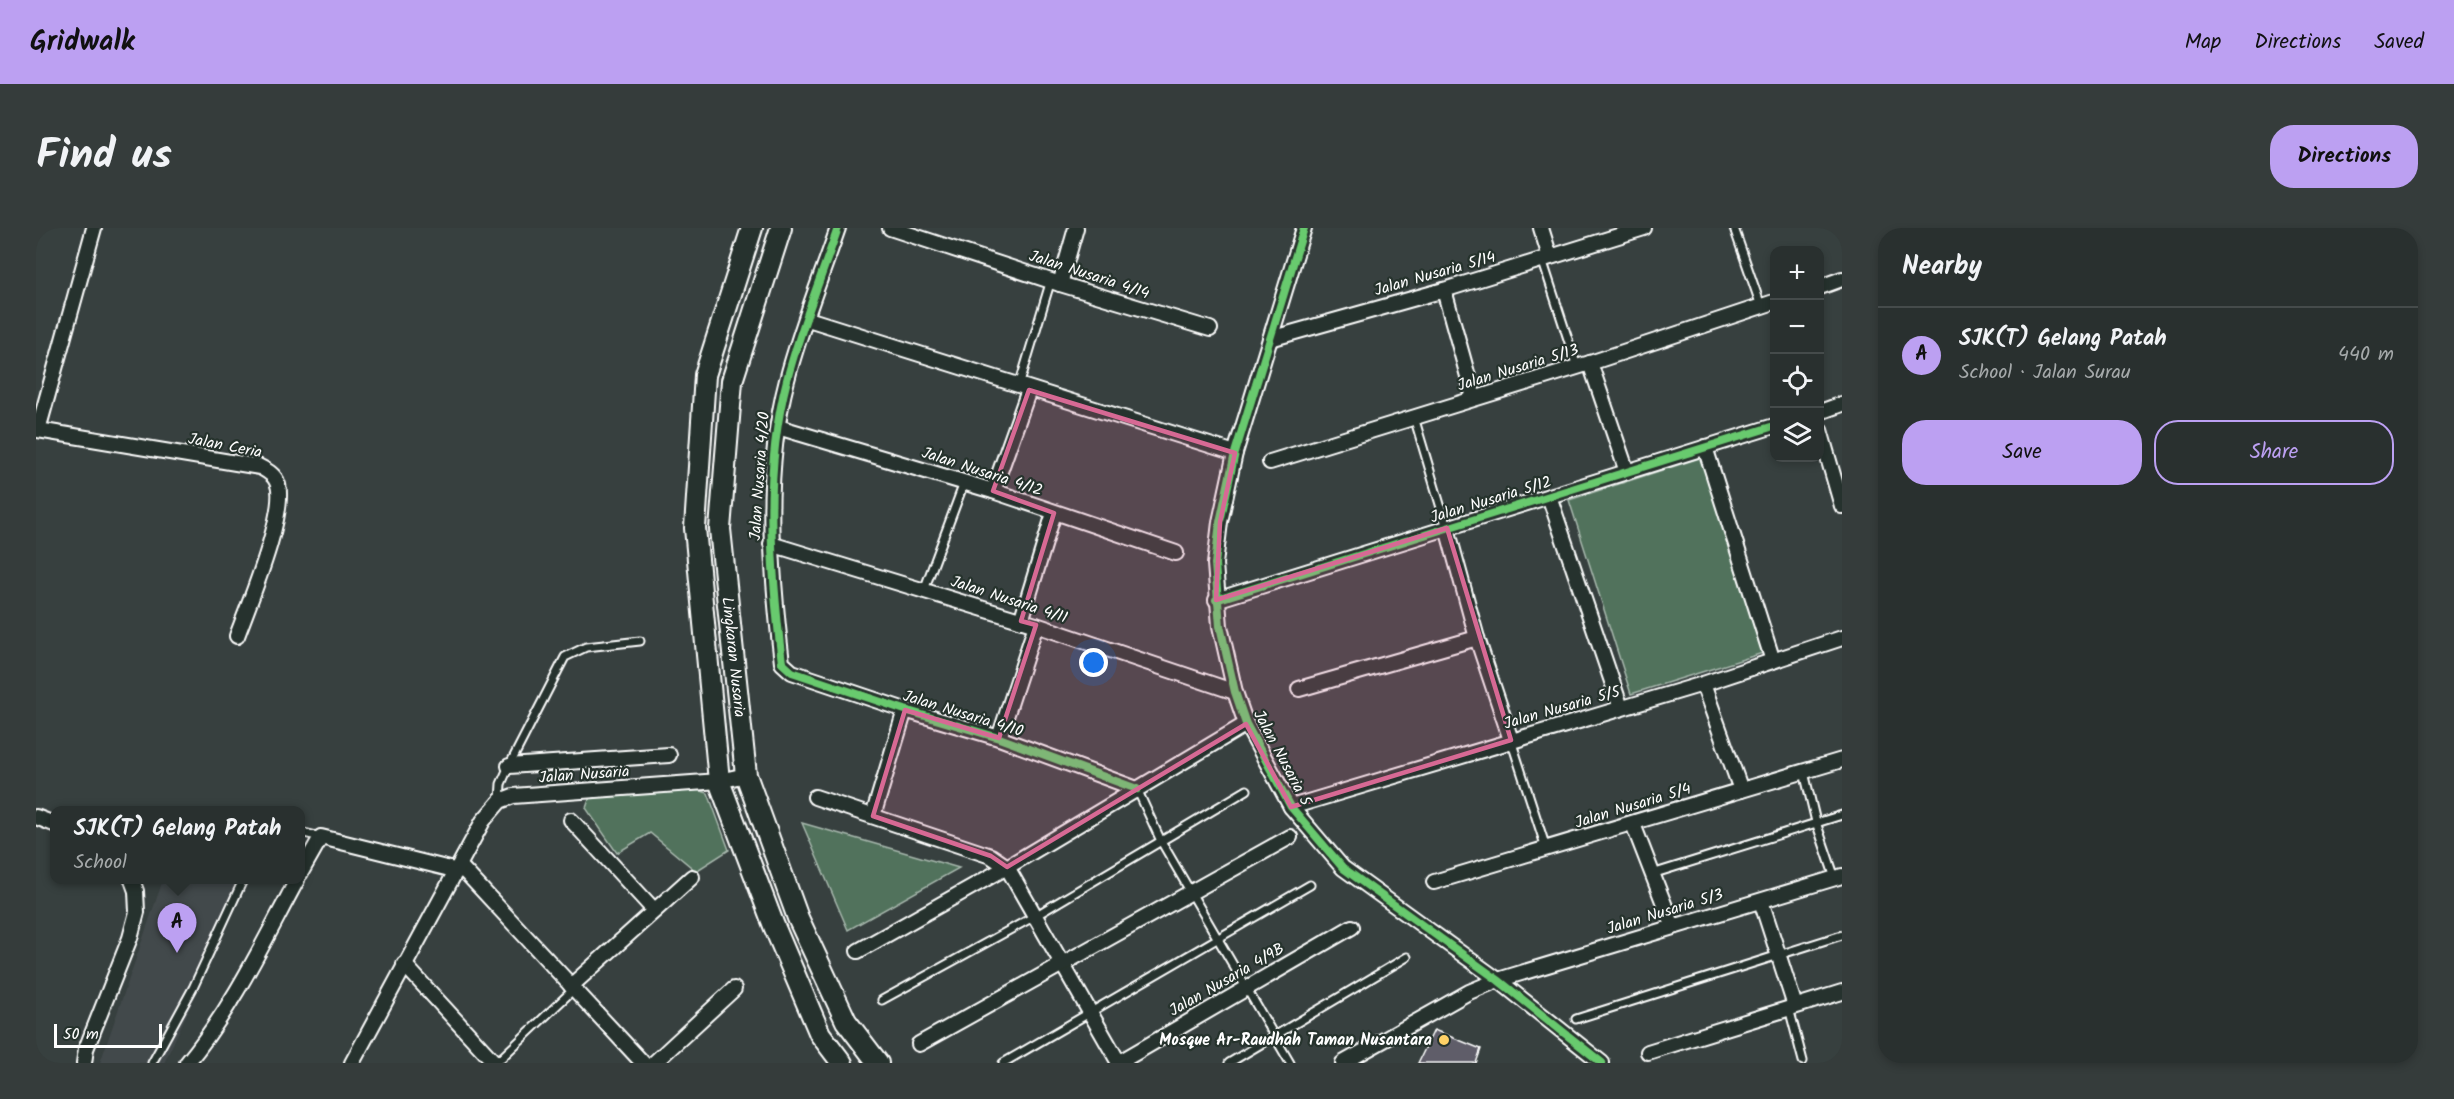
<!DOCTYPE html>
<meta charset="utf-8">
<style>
body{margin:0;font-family:Kalam,sans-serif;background:#353c3b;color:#f1f3f6}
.controls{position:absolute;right:18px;top:18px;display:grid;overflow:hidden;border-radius:12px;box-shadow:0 3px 9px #0003}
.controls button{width:54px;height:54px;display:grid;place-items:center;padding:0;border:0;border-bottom:2px solid #454b4b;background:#29302f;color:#f1f3f6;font:30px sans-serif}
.scale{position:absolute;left:18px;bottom:15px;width:108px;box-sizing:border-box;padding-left:6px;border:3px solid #fff;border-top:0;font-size:16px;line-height:21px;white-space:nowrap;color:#fff;-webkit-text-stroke:4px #26332d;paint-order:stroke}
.you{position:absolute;left:1058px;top:435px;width:21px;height:21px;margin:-15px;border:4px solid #fff;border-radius:50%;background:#1a73e8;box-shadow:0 0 0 9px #1a73e833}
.badge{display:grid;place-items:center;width:39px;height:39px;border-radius:50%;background:#bca0f2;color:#111;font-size:20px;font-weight:700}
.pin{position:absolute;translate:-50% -50px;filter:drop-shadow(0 2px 3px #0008)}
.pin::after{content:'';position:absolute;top:32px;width:21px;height:18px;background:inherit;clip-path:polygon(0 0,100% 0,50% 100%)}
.popup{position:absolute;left:14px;top:578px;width:255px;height:78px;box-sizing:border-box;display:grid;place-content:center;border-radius:12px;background:#29302f;filter:drop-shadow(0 2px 4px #0005);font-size:20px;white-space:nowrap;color:#a5a9aa}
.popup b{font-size:22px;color:#f1f3f6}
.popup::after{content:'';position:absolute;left:50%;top:100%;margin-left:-12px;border:12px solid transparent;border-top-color:#29302f}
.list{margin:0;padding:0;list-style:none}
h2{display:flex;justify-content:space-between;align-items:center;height:78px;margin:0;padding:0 24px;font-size:26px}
h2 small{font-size:20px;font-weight:400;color:#a5a9aa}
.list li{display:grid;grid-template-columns:39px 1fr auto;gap:18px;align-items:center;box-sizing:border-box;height:96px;padding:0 24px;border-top:2px solid #454b4b}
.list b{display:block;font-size:22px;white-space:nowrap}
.list p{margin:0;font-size:20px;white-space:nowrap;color:#a5a9aa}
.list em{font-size:20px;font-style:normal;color:#a5a9aa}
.actions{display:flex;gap:12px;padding:18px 24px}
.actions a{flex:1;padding:14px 0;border:2px solid #bca0f2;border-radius:24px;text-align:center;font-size:21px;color:#bca0f2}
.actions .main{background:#bca0f2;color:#111}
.icon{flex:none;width:33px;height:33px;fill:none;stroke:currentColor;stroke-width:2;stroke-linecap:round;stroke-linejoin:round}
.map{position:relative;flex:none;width:1806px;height:835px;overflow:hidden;border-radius:24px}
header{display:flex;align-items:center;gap:36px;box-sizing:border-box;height:84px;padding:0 30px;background:#bca0f2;color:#111}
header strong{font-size:28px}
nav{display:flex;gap:33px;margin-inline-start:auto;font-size:21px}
.intro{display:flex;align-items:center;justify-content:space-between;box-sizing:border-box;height:144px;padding:0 36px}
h1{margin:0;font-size:42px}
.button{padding:15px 27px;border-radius:24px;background:#bca0f2;color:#111;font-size:21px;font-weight:700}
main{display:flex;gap:36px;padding:0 36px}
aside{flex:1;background:#29302f;border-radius:24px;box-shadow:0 3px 9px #0003}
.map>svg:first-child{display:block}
</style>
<header>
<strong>Gridwalk</strong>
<nav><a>Map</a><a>Directions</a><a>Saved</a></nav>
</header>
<div class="intro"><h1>Find us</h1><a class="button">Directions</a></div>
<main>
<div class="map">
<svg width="1806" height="835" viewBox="0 0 1806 835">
<rect width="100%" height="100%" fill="#37403f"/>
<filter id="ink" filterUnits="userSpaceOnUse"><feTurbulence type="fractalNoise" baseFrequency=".0167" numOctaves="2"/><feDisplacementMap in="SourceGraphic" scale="12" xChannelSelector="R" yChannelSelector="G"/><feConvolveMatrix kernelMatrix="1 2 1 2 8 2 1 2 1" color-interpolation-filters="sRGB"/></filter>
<g filter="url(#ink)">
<polygon fill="#43494c" points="127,652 213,652 128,835 64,835"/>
<g fill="#51725c" stroke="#a8b8ae" stroke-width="1.5">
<polygon points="1667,229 1730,424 1595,466 1533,272"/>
<polygon points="661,562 672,565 693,622 660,643 614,605 581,625 550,580 554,569"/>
<polygon points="766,595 923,640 812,702"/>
</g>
<polygon fill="#5e5d69" stroke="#fff" stroke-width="1.5" points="1398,802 1445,821 1440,835 1382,835"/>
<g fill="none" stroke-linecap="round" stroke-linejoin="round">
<defs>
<g id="service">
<polyline points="1698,0 1725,78"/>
<polyline points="1506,31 1541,139"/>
<polyline points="983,158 1015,52"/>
<polyline points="1378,189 1411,300"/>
<polyline points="888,362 928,255"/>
<polyline points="1475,512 1510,620"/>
<polyline points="1768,544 1780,594 1799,650"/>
<polyline points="1101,561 1125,613 1254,835"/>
<polyline points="464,573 465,556 473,538 529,429 550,419 604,413"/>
<polyline points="264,604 285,609"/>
<polyline points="1616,646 1806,587"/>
<polyline points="846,772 999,688 1211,562"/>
<polyline points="1753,780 1767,833"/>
<polyline points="1540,791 1806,707"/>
<polyline points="116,835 157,760 207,652"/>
<polyline points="460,835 538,761"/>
<polyline points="967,835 1274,657"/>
<polyline points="1193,835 1371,729"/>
</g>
<g id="minor">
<path d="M802,0C785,50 764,101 751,152C727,243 735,342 746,435L756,444L869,482L963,510L1101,561"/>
<polyline points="854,0 1024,56 1174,101"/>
<polyline points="1268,0 1199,225 1184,294 1179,336 1184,398 1199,464 1210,496 1255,579 1307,640 1462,752 1566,835"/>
<polyline points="1505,0 1514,29"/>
<polyline points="1024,56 1040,0"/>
<polyline points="1784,59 1806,51"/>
<polyline points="1408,62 1438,170"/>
<polyline points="772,91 1199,225"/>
<polyline points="1234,111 1408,62 1608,0"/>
<polyline points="1554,135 1591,244"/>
<polyline points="1784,184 1806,176"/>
<polyline points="742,199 957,263 1140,325"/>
<path d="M2,202L224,239C231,243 238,246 241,254C253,280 212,378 201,408"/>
<polyline points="2,202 58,0"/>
<polyline points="1784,202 1806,278"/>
<polyline points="1669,219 1737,433"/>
<polyline points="1234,234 1554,135 1738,74"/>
<polyline points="957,263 993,162"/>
<polyline points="1513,268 1585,480"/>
<polyline points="1411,300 1441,410 1475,512"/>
<polyline points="735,316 1000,397 1199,464"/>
<polyline points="1180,372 1738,198"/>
<polyline points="985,393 1018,285"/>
<polyline points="1667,456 1705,562"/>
<polyline points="1263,461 1441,410"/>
<polyline points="963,510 1000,397"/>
<polyline points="473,538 633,527"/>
<polyline points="779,569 955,628 971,639 1083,835"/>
<polyline points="1255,579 1667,456 1806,410"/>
<polyline points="837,588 869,482"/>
<polyline points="0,589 18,596"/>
<polyline points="535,592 618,682"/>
<polyline points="1597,596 1637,699"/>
<polyline points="424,638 607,835"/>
<polyline points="264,646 285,609 422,643"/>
<polyline points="1398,654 1806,532"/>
<polyline points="1725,673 1759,778"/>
<polyline points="822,723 971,639 1210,496"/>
<polyline points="368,736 459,835"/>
<polyline points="535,758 656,649"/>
<polyline points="883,816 1254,609"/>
<polyline points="1612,824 1806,764"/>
<polyline points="48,835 50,821 94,710 101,684 100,663 96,652"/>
<path d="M151,835C197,779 227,715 261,652"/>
<polyline points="316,835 447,593 464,573 477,568 683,553 710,547"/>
<polyline points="618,835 698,761"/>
<polyline points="1082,835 1316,699"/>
<polyline points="1307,835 1433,764 1462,752 1806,648"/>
</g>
<g id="secondary">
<polyline points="716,0 669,147 659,300 683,553 738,698 784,806 806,835"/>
<path id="s1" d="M745,0L696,153L684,301L710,547L762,690L810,793L842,835"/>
</g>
</defs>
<use href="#service" stroke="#fff" stroke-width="11"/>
<use href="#minor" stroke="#fff" stroke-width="18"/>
<use href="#secondary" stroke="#fff" stroke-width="24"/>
<use href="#service" stroke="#26332d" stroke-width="7"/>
<use href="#minor" stroke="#26332d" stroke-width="14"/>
<use href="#secondary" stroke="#26332d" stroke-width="20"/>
<defs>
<g id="cycleway">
<path d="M802,0C785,50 764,101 751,152C727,243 735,342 746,435L756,444L869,482L963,510L1101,561"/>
<polyline points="1268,0 1199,225 1184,294 1179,336 1184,398 1199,464 1210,496 1255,579 1307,640 1462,752 1566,835"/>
<polyline points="1180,372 1738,198"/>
</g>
</defs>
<use href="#cycleway" stroke="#26332d" stroke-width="11"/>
<use href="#cycleway" stroke="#67ca6e" stroke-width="8"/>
</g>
</g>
<path fill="#d76994" fill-opacity="0.2" stroke="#d76994" stroke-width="4.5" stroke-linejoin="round" d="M993,162L1199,225L1184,294L1180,372L1411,300L1475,512L1255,579L1210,496L971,639L955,628L837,588L869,482L963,510L1000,397L985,393L1018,285L957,263Z"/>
<circle fill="#ffd166" stroke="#26332d" stroke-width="2" cx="1408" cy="812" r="6"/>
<g text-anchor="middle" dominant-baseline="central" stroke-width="4.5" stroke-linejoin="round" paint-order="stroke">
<g font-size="16" fill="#fff" stroke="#26332d">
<text transform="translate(1399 46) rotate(-16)">Jalan Nusaria 5/14</text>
<text transform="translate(1053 47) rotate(18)">Jalan Nusaria 4/14</text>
<text transform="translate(1482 140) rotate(-17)">Jalan Nusaria 5/13</text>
<text transform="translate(189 218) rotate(11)">Jalan Ceria</text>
<text transform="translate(946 244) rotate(18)">Jalan Nusaria 4/12</text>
<text transform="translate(724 248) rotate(-86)">Jalan Nusaria 4/20</text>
<text transform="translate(1455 272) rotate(-17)">Jalan Nusaria 5/12</text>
<text transform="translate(973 372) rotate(18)">Jalan Nusaria 4/11</text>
<text stroke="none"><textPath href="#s1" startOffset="438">Lingkaran Nusaria</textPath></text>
<text transform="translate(1526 480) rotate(-16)">Jalan Nusaria 5/5</text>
<text transform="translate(927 486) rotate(17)">Jalan Nusaria 4/10</text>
<text transform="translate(1246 530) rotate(62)">Jalan Nusaria 5</text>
<text transform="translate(548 547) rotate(-4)">Jalan Nusaria</text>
<text transform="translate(1597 578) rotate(-17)">Jalan Nusaria 5/4</text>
<text transform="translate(1629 684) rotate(-17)">Jalan Nusaria 5/3</text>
<text transform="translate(1191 752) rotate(-30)">Jalan Nusaria 4/9B</text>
</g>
<g font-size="16" font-weight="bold" fill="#fff" stroke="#26332d" text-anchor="end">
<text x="1396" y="812">Mosque Ar-Raudhah Taman Nusantara</text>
</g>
</g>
</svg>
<div class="controls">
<button>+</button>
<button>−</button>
<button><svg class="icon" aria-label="locate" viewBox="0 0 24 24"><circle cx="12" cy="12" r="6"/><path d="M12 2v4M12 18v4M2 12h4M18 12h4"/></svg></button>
<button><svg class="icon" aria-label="layers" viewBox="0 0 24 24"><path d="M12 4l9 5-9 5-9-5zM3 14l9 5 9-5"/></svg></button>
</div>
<div class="scale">50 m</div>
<div class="you"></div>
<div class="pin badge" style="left:141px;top:725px">A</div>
<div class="popup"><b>SJK(T) Gelang Patah</b>School</div>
</div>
<aside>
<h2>Nearby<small></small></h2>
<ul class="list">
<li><span class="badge">A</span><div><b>SJK(T) Gelang Patah</b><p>School · Jalan Surau</p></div><em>440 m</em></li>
</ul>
<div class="actions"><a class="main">Save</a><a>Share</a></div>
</aside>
</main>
